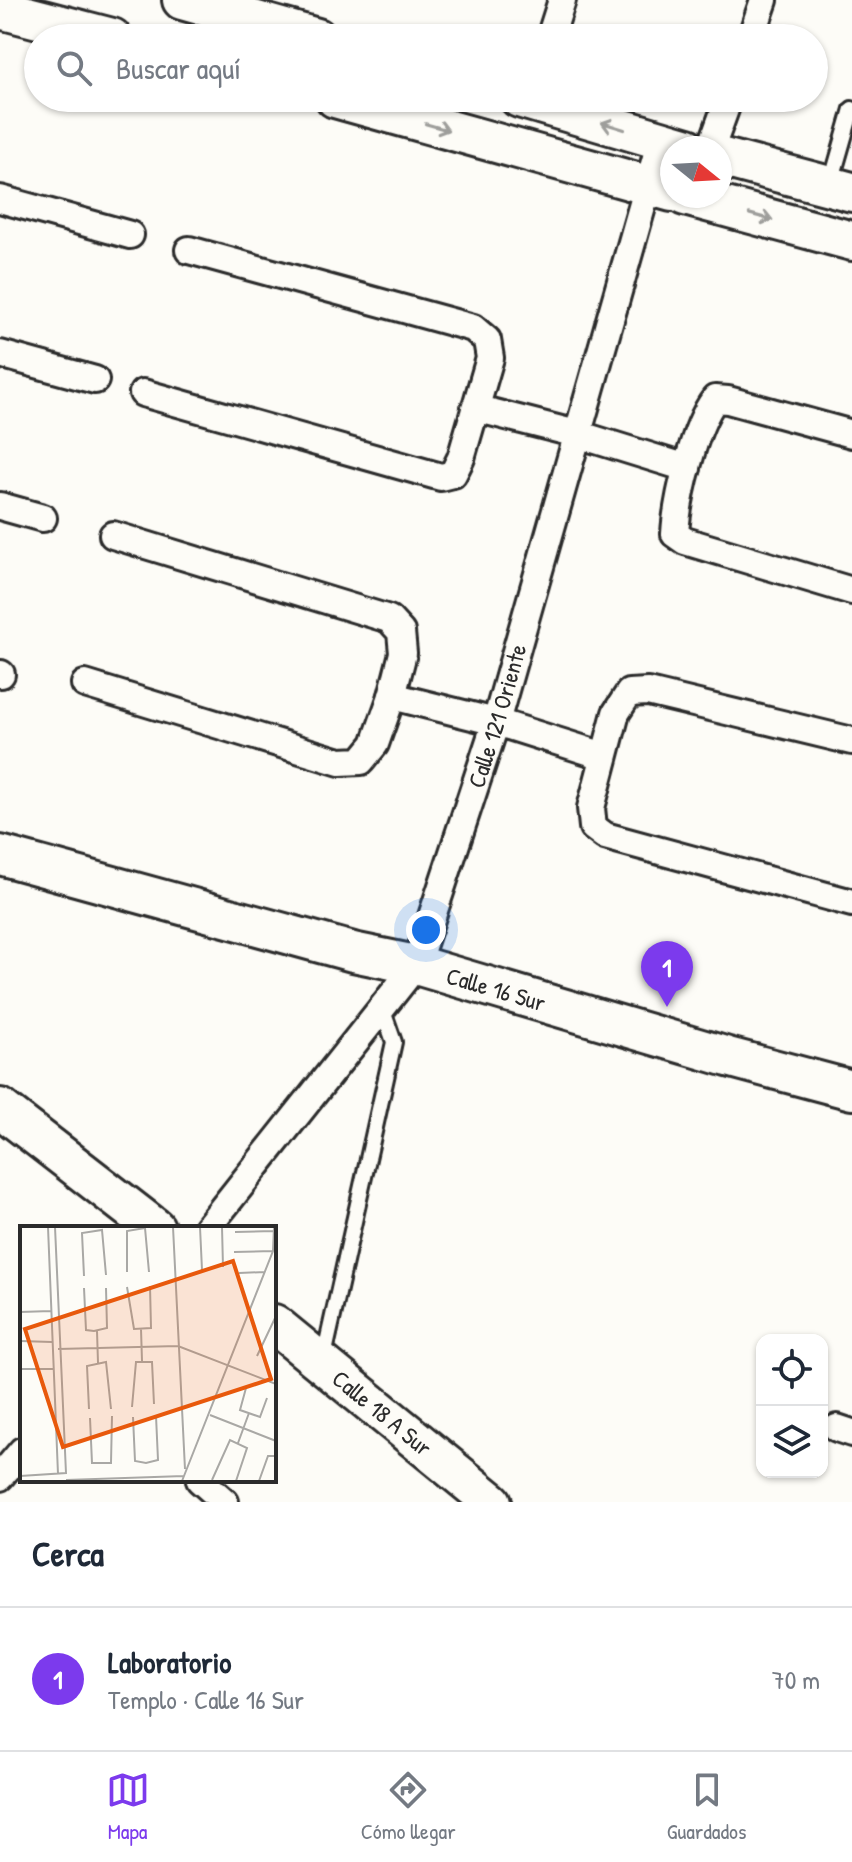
<!DOCTYPE html>
<html lang="es">
<meta charset="utf-8">
<style>
body{margin:0;font-family:"Patrick Hand",sans-serif;background:#f2f2f3;color:#1f2937}
.controls{position:absolute;right:24px;bottom:24px;display:grid;overflow:hidden;border-radius:16px;box-shadow:0 2px 6px #0004}
.controls button{width:72px;height:72px;display:grid;place-items:center;padding:0;border:0;border-bottom:2px solid #e0e1e3;background:#fff;color:#1f2937;font:40px sans-serif}
.compass{position:absolute;left:660px;top:136px;width:72px;height:72px;border-radius:50%;background:#fff;box-shadow:0 2px 6px #0004;rotate:108deg}
.you{position:absolute;left:426px;top:930px;width:28px;height:28px;margin:-20px;border:6px solid #fff;border-radius:50%;background:#1a73e8;box-shadow:0 0 0 12px #1a73e833}
.badge{display:grid;place-items:center;width:52px;height:52px;border-radius:50%;background:#7c3aed;color:#fff;font-size:26px;font-weight:700}
.pin{position:absolute;translate:-50% -66px;filter:drop-shadow(0 2px 4px #0008)}
.pin::after{content:'';position:absolute;top:42px;width:28px;height:24px;background:inherit;clip-path:polygon(0 0,100% 0,50% 100%)}
.list{margin:0;padding:0;list-style:none}
h2{display:flex;justify-content:space-between;align-items:center;height:104px;margin:0;padding:0 32px;font-size:34px}
h2 small{font-size:26px;font-weight:400;color:#747a83}
.list li{display:grid;grid-template-columns:52px 1fr auto;gap:24px;align-items:center;box-sizing:border-box;height:144px;padding:0 32px;border-top:2px solid #e0e1e3}
.list b{display:block;font-size:30px;white-space:nowrap}
.list p{margin:0;font-size:26px;white-space:nowrap;color:#747a83}
.list em{font-size:26px;font-style:normal;color:#747a83}
.icon{flex:none;width:44px;height:44px;fill:none;stroke:currentColor;stroke-width:2;stroke-linecap:round;stroke-linejoin:round}
.map{position:relative;flex:none;width:852px;height:1502px;overflow:hidden}
.search{position:absolute;background:#fff;box-shadow:0 2px 6px #0004;left:24px;right:24px;top:24px;height:88px;display:flex;align-items:center;gap:20px;box-sizing:border-box;padding:0 28px;border-radius:44px;color:#747a83;font-size:30px}
.sheet{height:248px;background:#fff}
nav{display:flex;justify-content:space-around;align-items:center;box-sizing:border-box;height:112px;border-top:2px solid #e0e1e3;background:#fff;font-size:22px;color:#747a83}
nav a{display:grid;justify-items:center;gap:4px}
nav .on{color:#7c3aed}
.map>svg:first-child{display:block}
</style>
<div class="map">
<svg width="852" height="1502" viewBox="0 0 852 1502">
<rect width="100%" height="100%" fill="#fdfcf7"/>
<filter id="ink" filterUnits="userSpaceOnUse"><feTurbulence type="fractalNoise" baseFrequency=".0125" numOctaves="2"/><feDisplacementMap in="SourceGraphic" scale="16" xChannelSelector="R" yChannelSelector="G"/><feConvolveMatrix kernelMatrix="1 2 1 2 8 2 1 2 1" color-interpolation-filters="sRGB"/></filter>
<g filter="url(#ink)">
<g fill="none" stroke-linecap="round" stroke-linejoin="round">
<defs>
<g id="lane">
<polyline points="830,186 852,109"/>
<polyline points="323,1361 394,1042 382,1008"/>
</g>
<g id="street">
<polyline points="550,38 562,0"/>
<polyline points="751,38 764,0"/>
<polyline points="711,148 729,98"/>
<polyline points="0,199 130,235"/>
<polyline points="0,354 95,380"/>
<polyline points="143,393 441,477 453,474 461,458 490,358 487,340 473,328 189,250"/>
<polyline points="475,408 577,434 687,468"/>
<path d="M852,434L728,400L715,399C694,426 677,499 675,534L685,541L852,591"/>
<polyline points="0,506 43,518"/>
<polyline points="0,674 1,674"/>
<polyline points="85,684 340,762 361,761 375,744 392,696 403,653 401,632 389,619 113,535"/>
<polyline points="392,696 496,722 604,756"/>
<polyline points="852,741 648,692 629,693 616,713 591,808 593,827 605,836 852,903"/>
<path id="s1" d="M207,1228L416,965L496,722L661,140"/>
<polyline points="837,1428 852,1433"/>
<polyline points="0,1477 22,1451"/>
<polyline points="200,1480 225,1502"/>
</g>
<g id="secondary">
<polyline points="182,0 317,38"/>
<polyline points="0,9 112,38"/>
<polyline points="335,98 672,192"/>
<polyline points="519,98 688,148"/>
<polyline points="720,157 852,192"/>
<polyline points="685,196 852,241"/>
<path id="s2" d="M0,855L353,952L416,965L728,1057L852,1090"/>
<polyline points="0,1108 155,1228"/>
<path id="s3" d="M274,1324L492,1502"/>
</g>
</defs>
<use href="#lane" stroke="#2b2b2b" stroke-width="20"/>
<use href="#street" stroke="#2b2b2b" stroke-width="32"/>
<use href="#secondary" stroke="#2b2b2b" stroke-width="44"/>
<use href="#lane" stroke="#fdfcf7" stroke-width="14"/>
<use href="#street" stroke="#fdfcf7" stroke-width="26"/>
<use href="#secondary" stroke="#fdfcf7" stroke-width="38"/>
</g>
<defs><path id="oneway-shaft" d="M-6 0H5M1.5-3L5.5 0L1.5 3" fill="none" stroke-width="1.6" stroke-linecap="round" stroke-linejoin="round" transform="scale(2)"/></defs>
<g stroke="#9e9e9b">
<use href="#oneway-shaft" transform="translate(613 126) rotate(-163)"/>
<use href="#oneway-shaft" transform="translate(437 127) rotate(16)"/>
<use href="#oneway-shaft" transform="translate(761 217) rotate(15)"/>
</g>
</g>
<g text-anchor="middle" dominant-baseline="central" stroke-width="6" stroke-linejoin="round" paint-order="stroke">
<g font-size="24" fill="#2b2b2b" stroke="#fdfcf7">
<text stroke="none"><textPath href="#s1" startOffset="598">Calle 121 Oriente</textPath></text>
<text stroke="none"><textPath href="#s2" startOffset="514">Calle 16 Sur</textPath></text>
<text stroke="none"><textPath href="#s3" startOffset="140">Calle 18 A Sur</textPath></text>
</g>
</g>
<g transform="translate(20 1226)">
<rect width="256" height="256" fill="#fdfcf7"/>
<path fill="none" stroke="#a9a8a5" stroke-width="2" d="M28,1L38,248M153,1L165,243M180,1L182,44M202,1L203,41M215,6L254,5M214,26L253,25M107,46V5L125,2L129,46M219,47L245,46M64,50L62,7L82,4L86,49M107,61L114,103L131,102L130,60M64,62L66,104L74,105L87,102L86,62M0,86L31,85M121,103L122,135M77,105L78,137M0,115L32,116M38,123L158,120L256,158M237,130L256,90M0,143H34M226,162L220,184L240,191L247,172M112,181L116,136H132L134,178M69,183L67,140L86,136L91,183M190,189L256,215M113,191L115,235L126,237L138,234L136,190M70,192L72,237H91L92,190M218,217L229,187M0,250L46,247L35,1M46,254L164,250M192,254L210,214L227,222L216,255M162,255L253,25L254,1M239,255L248,230H256"/>
<path fill="#e8590c" fill-opacity="0.15" stroke="#e8590c" stroke-width="4" d="M213,35L251,153L43,221L5,103Z"/>
<rect width="256" height="256" fill="none" stroke="#2b2b2b" stroke-width="4"/>
</g>
</svg>
<div class="controls">
<button><svg class="icon" aria-label="locate" viewBox="0 0 24 24"><circle cx="12" cy="12" r="6"/><path d="M12 2v4M12 18v4M2 12h4M18 12h4"/></svg></button>
<button><svg class="icon" aria-label="layers" viewBox="0 0 24 24"><path d="M12 4l9 5-9 5-9-5zM3 14l9 5 9-5"/></svg></button>
</div>
<svg class="compass" viewBox="-18 -18 36 36"><path d="M0-13l5 13h-10z" fill="#e53935"/><path d="M0 13l5-13h-10z" fill="#747a83"/></svg>
<div class="you"></div>
<div class="pin badge" style="left:667px;top:1007px">1</div>
<div class="search"><svg class="icon" aria-label="search" viewBox="0 0 24 24"><circle cx="10" cy="10" r="6"/><path d="M15 15l6 6"/></svg>Buscar aquí</div>
</div>
<section class="sheet">
<h2>Cerca<small></small></h2>
<ul class="list">
<li><span class="badge">1</span><div><b>Laboratorio</b><p>Templo · Calle 16 Sur</p></div><em>70 m</em></li>
</ul>
</section>
<nav>
<a class="on"><svg class="icon" aria-label="map" viewBox="0 0 24 24"><path d="M3 6l6-2 6 2 6-2v14l-6 2-6-2-6 2zM9 4v14M15 6v14"/></svg>Mapa</a>
<a><svg class="icon" aria-label="directions" viewBox="0 0 24 24"><path d="M12 3l9 9-9 9-9-9zM9 14v-3h6M13 9l2 2-2 2"/></svg>Cómo llegar</a>
<a><svg class="icon" aria-label="saved" viewBox="0 0 24 24"><path d="M7 4h10v16l-5-4-5 4z"/></svg>Guardados</a>
</nav>
